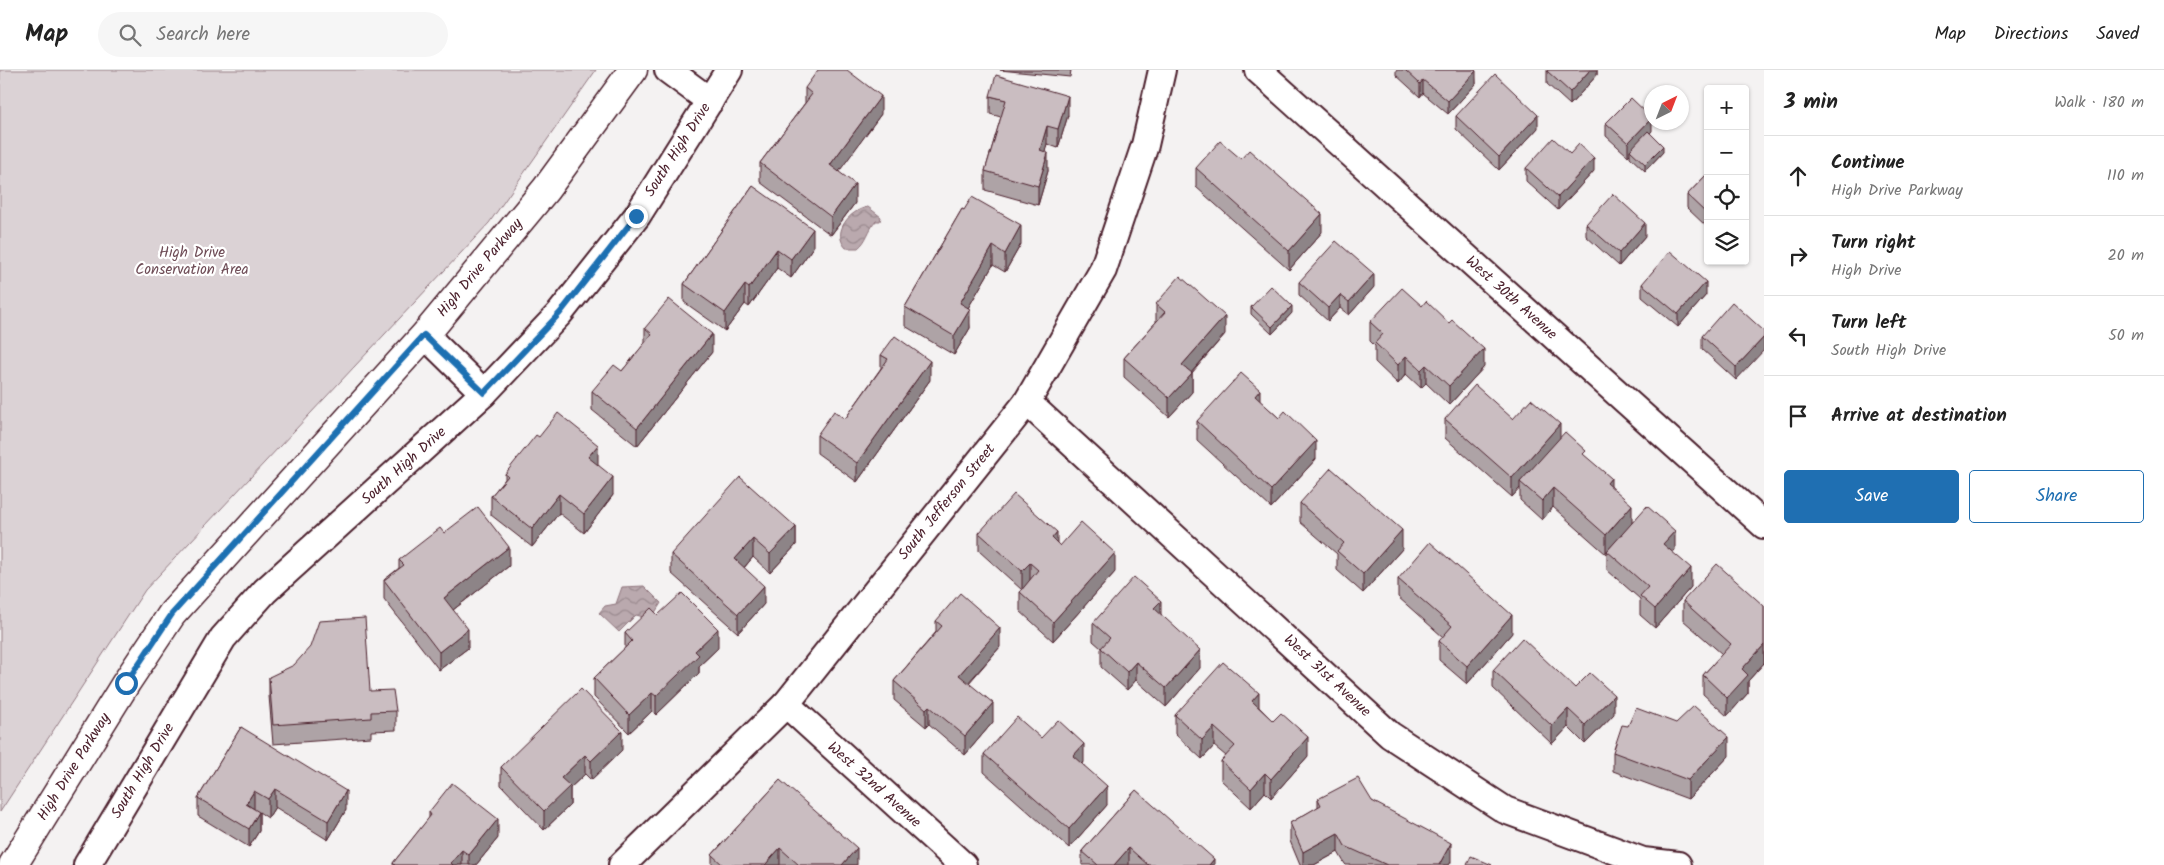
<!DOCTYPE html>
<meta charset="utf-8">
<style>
body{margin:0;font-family:Kalam,sans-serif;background:#f6f6f6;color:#222}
.controls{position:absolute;right:15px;top:15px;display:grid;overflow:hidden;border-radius:5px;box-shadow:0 1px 4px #0004}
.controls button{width:45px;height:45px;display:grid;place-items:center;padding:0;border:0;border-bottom:1px solid #e0e0e0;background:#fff;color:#222;font:25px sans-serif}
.compass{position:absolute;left:1644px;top:15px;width:45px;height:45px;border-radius:50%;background:#fff;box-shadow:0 1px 4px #0004;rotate:42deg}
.stop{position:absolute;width:15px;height:15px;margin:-11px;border:4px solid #1f6fb2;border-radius:50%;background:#fff}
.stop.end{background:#1f6fb2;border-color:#fff;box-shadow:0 1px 5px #0008}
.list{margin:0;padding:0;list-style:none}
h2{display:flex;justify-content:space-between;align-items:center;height:65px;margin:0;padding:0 20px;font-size:21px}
h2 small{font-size:16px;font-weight:400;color:#767676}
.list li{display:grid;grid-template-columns:32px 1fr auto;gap:15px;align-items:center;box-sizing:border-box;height:80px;padding:0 20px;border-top:1px solid #e0e0e0}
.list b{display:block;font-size:19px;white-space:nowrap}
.list p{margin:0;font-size:16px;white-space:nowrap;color:#767676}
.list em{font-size:16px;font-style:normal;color:#767676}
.actions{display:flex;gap:10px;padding:15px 20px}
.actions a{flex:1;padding:11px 0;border:1px solid #1f6fb2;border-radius:5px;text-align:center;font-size:18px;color:#1f6fb2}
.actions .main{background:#1f6fb2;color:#fff}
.icon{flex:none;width:28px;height:28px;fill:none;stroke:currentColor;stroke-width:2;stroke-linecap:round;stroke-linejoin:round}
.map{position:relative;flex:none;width:1764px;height:795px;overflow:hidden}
header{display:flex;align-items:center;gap:30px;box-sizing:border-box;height:70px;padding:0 25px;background:#fff;border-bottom:1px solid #e0e0e0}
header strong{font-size:24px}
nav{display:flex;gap:28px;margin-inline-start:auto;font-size:18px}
.search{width:350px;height:45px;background:#f6f6f6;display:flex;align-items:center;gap:12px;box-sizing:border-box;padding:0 18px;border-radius:28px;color:#767676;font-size:19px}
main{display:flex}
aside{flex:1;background:#fff}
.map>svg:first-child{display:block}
</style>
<header>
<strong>Map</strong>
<div class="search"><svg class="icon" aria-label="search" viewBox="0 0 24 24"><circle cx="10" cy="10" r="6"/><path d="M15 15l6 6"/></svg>Search here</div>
<nav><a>Map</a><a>Directions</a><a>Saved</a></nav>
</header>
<main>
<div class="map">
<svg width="1764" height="795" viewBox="0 0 1764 795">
<defs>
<pattern id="water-waves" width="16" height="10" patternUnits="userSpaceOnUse" patternTransform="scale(1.25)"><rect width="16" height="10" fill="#baa9ae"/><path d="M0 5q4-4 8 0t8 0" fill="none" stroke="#99898e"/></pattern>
</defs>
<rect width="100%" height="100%" fill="#f4f2f2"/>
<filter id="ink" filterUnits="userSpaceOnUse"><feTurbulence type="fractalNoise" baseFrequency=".02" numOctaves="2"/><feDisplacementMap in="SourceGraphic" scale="10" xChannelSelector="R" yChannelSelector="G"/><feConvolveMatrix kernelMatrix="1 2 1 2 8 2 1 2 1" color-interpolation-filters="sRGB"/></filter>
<g filter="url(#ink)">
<polygon fill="#dbd2d5" stroke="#927880" points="0,0 596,0 489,153 145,520 0,742"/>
<g fill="url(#water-waves)" stroke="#8d727a">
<path d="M868,137L881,147L880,151H876C868,160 867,171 858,178H846C831,162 850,140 868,137Z"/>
<polygon points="644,516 661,533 651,549 636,545 619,562 599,543 605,536 616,534 622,517"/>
</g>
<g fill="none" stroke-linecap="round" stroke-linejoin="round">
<defs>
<g id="minor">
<polyline points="668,0 710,31"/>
<polyline points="1258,0 1764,455"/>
<polyline points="425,265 484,323"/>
<polyline points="1027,332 1390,665 1505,740 1643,791 1678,795"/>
<polyline points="786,634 963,795"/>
<polyline points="87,795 223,568 265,521 484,323 560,243 637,146 729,0"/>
<polyline points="622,795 786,634 1027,332 1103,200 1145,75 1162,0"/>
</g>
<polyline id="secondary" points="13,795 126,613 172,544 425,265 546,119 633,0"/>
</defs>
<use href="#minor" stroke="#4a1f2b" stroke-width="30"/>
<use href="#secondary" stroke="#4a1f2b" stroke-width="31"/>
<use href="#minor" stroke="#fff" stroke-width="26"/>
<use href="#secondary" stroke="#fff" stroke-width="28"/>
</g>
<g fill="#aea3a6" stroke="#4a1f2b">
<polygon points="1000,0 1071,0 1070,7"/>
<polygon points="1396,0 1475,0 1476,14 1448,44 1423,23 1420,27 1396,5"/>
<polygon points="1597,0 1597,5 1570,35 1547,14 1547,1"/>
<polygon points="805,18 881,44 838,102 855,133 831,165 760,112 760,93 805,33"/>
<polygon points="990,26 1068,45 1058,78 1047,74 1045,82 1048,101 1038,135 985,120 985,101 1001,47 990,44"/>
<polygon points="1456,46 1538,58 1499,100 1456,59"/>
<polygon points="1606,53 1652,61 1650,63 1663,82 1645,101 1630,87 1630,84 1628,86 1606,66"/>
<polygon points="1570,84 1594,101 1558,140 1526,111 1526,98"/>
<polygon points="1196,98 1322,162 1289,200 1196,117"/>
<polygon points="1708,103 1708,156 1707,157 1687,138 1687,125"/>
<polygon points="753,116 813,177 791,208 777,198 749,237 745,234 725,261 684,232 684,214"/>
<polygon points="962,139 1021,174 1005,202 993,195 968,238 970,258 954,285 905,256 905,237"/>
<polygon points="1586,154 1645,166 1619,196 1586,166"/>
<polygon points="1299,212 1374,217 1349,245 1340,238 1328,251 1299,225"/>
<polygon points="1642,214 1706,225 1678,257 1642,227"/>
<polygon points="1156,234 1225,264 1192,303 1192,322 1169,347 1124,307 1124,288 1156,252"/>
<polygon points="1251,237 1292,243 1272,264 1251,244"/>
<polygon points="1370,252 1484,297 1449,335 1426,313 1421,318 1406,304 1398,314 1375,292 1375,276 1370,271"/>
<polygon points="645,258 712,282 637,376 592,340 592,321 622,301 645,273"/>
<polygon points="1764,261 1736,310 1702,279 1702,266"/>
<polygon points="881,285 930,310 857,412 817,383 817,365 845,349 881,298"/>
<polygon points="1260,331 1279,348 1316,389 1271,438 1197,370 1197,351"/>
<polygon points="1445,349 1513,349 1560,367 1586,387 1611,416 1632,452 1675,480 1672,482 1691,517 1655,558 1640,545 1640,529 1607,500 1607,482 1606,484 1553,437 1542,450 1520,430 1520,418 1512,427 1445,368"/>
<polygon points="539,367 598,394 613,425 584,463 559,443 532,477 491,445 491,426 505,409 505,404"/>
<polygon points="1300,433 1402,479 1363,523 1337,500 1337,484 1300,452"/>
<polygon points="796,457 796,475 770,503 753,487 744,498 764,534 738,563 671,503 671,484"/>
<polygon points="979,463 1057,473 1060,476 1115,502 1053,571 1020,541 1020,522 1022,520 979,481"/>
<polygon points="399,490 509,496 453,540 468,578 439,600 384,529 384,510 399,498"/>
<polygon points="1398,509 1512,563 1467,614 1439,590 1439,571 1443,567 1398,527"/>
<polygon points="1683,531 1764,536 1764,593 1748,611 1748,623 1727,646 1703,624 1703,605 1722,584 1683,550"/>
<polygon points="1161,544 1200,598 1166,637 1136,610 1127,620 1101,597 1101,578 1093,571 1093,553"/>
<polygon points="658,545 718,578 699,596 699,603 656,645 652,641 629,663 594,627 594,608 625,578 625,563"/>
<polygon points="936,551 1000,577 969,613 993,652 965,685 929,654 926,657 894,630 894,611 936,562"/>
<polygon points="1493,600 1575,618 1614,644 1585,674 1568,657 1552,674 1493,618"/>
<polygon points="269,607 370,621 396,641 396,660 371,661 371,667 273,674 269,626"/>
<polygon points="1259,637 1308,686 1271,728 1265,722 1251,738 1221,710 1221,691 1226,686 1214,676 1202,689 1175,664 1175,645"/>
<polygon points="241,657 346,740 328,770 275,737 268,748 259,742 259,761 249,777 198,746 198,728"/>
<polygon points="1041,668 1084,692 1083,694 1107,735 1069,778 984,702 984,684"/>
<polygon points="622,680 591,710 585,704 570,718 570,735 544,760 501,715 501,697"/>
<polygon points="1613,682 1729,686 1688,729 1613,701"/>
<polygon points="780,710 857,795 712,795 712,785"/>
<polygon points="1136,720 1214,795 1082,795 1082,781"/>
<polygon points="1318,729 1372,731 1451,792 1449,795 1346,795 1345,794 1338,782 1314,795 1300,795 1290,771 1290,753 1318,737"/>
<polygon points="429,742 498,768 476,795 393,795 393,793 429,748"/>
</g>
<g fill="#8d8487" stroke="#4a1f2b">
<polygon points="1590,0 1597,0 1597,5 1570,35 1570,22"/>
<polygon points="1476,1 1476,14 1448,44 1448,31"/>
<polygon points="1423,10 1423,23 1420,27 1420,14"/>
<polygon points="881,26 881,44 830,114 830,95"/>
<polygon points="1068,26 1068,45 1058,78 1058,59"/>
<polygon points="1538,45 1538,58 1499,100 1499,87"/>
<polygon points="1652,48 1652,61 1632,82 1630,80 1630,84 1628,86 1628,73"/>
<polygon points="1047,56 1047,74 1040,99 1040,80"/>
<polygon points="1663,76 1663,82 1645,101 1645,94"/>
<polygon points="1048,83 1048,101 1038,135 1038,116"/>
<polygon points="1594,88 1594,101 1558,140 1558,127"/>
<polygon points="855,114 855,133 831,165 831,147"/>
<polygon points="1708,143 1708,156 1707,157 1707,144"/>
<polygon points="1322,144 1322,162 1289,200 1289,181"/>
<polygon points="1645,153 1645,166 1619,196 1619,183"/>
<polygon points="1021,155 1021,174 1005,202 1005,184"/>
<polygon points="813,159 813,177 791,208 791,189"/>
<polygon points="993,176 993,195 960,252 960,233"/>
<polygon points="777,179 777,198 749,237 749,218"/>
<polygon points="1374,204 1374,217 1349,245 1349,232"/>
<polygon points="1706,212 1706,225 1678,257 1678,244"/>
<polygon points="745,215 745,234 725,261 725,243"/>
<polygon points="1340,225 1340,238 1328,251 1328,238"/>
<polygon points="1292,236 1292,243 1272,264 1272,257"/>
<polygon points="970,239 970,258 954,285 954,266"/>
<polygon points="1225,246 1225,264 1182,313 1182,295"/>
<polygon points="712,264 712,282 637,376 637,358"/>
<polygon points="1764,267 1764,280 1736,310 1736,297"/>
<polygon points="1484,279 1484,297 1449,335 1449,316"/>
<polygon points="1406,286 1406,304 1398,314 1398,295"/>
<polygon points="930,291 930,310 857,412 857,393"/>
<polygon points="1426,295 1426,313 1421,318 1421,300"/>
<polygon points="1192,303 1192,322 1169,347 1169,328"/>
<polygon points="1260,320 1260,339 1255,326"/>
<polygon points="1560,354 1560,373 1520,412 1520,418 1512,427 1512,408"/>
<polygon points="1316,371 1316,389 1271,438 1271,420"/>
<polygon points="598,375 598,394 588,406 588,387"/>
<polygon points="613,407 613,425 584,463 584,444"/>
<polygon points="1611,408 1611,427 1607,413"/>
<polygon points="1553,418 1553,437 1542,450 1542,431"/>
<polygon points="559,424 559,443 532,477 532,459"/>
<polygon points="1632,435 1632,454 1607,481 1606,484 1606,465"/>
<polygon points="796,457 796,475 770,503 770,484"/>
<polygon points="1402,460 1402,479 1363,523 1363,504"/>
<polygon points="1675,461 1675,480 1663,493 1663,474"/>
<polygon points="1057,462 1057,481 1052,468"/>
<polygon points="753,469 753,487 735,508 735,489"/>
<polygon points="509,477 509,496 444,547 444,528"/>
<polygon points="1115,483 1115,502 1053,571 1053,552"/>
<polygon points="1030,493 1030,511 1022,520 1022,501"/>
<polygon points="1691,498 1691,517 1655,558 1655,539"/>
<polygon points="764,516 764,534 738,563 738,544"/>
<polygon points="1161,531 1161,550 1154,538"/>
<polygon points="1512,545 1512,563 1467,614 1467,596"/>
<polygon points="1000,558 1000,577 959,623 959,605"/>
<polygon points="468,559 468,578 439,600 439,582"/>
<polygon points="718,559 718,578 699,596 699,603 656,645 656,626 695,581"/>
<polygon points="1764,575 1764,593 1748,611 1748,623 1727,646 1727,628 1742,599"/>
<polygon points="1200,580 1200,598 1166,637 1166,618"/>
<polygon points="1136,592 1136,610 1127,620 1127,602"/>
<polygon points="652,623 652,641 629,663 629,645"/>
<polygon points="1259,623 1259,642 1252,631"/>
<polygon points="1614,625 1614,644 1585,674 1585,655"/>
<polygon points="993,633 993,652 965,685 965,666"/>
<polygon points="929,636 929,654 926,657 926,639"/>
<polygon points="1568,639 1568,657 1552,674 1552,656"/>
<polygon points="1214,657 1214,676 1202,689 1202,670"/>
<polygon points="622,661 622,680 591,710 591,691"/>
<polygon points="1308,667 1308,686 1271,728 1271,709"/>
<polygon points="1729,667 1729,686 1688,729 1688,710"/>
<polygon points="1084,674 1084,692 1073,704 1073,686"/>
<polygon points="585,685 585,704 570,718 570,735 544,760 544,741 561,708"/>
<polygon points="1265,703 1265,722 1251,738 1251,719"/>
<polygon points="1107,716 1107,735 1069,778 1069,759"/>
<polygon points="275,719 275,737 268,748 268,729"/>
<polygon points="254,721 254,739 246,734"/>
<polygon points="346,721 346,740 328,770 328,751"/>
<polygon points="259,742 259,761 249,777 249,759"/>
<polygon points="498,749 498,768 476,795 469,795 469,785"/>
<polygon points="1338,763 1338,782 1314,795 1303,795 1303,782"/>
<polygon points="1451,773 1451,792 1449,795 1439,795"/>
<polygon points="780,778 780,795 765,795"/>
<polygon points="857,778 857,795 842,795"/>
<polygon points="1129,778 1129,795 1114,795"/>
<polygon points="462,780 462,795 451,795 451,793"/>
<polygon points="1214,789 1214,795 1209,795"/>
</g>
<g fill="#cabdc1" stroke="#4a1f2b">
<polygon points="818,0 847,0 881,26 830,95 855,114 831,147 760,93 812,24 805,18"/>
<polygon points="1405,0 1475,0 1476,1 1448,31 1423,10 1420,14"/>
<polygon points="1547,0 1590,0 1570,22 1547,1"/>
<polygon points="1495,4 1538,45 1499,87 1456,46"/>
<polygon points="996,5 1068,26 1058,59 1047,56 1040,80 1048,83 1038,116 985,101 1006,30 990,26"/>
<polygon points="1631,28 1652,48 1628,73 1606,53"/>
<polygon points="1648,61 1663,76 1645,94 1630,80"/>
<polygon points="1553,68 1570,84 1579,74 1594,88 1558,127 1526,98"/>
<polygon points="1220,71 1241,89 1249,80 1322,144 1289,181 1196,98"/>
<polygon points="1708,103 1708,143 1707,144 1687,125"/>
<polygon points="753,116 813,159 791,189 777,179 749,218 745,215 725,243 684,214"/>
<polygon points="1613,124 1645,153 1619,183 1586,154"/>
<polygon points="972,127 1021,155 1005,184 993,176 960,233 970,239 954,266 905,237 962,139 964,140"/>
<polygon points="1336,171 1374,204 1349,232 1340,225 1328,238 1299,212"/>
<polygon points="1670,181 1706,212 1678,244 1642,214"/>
<polygon points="1180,206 1225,246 1182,295 1192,303 1169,328 1124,288 1165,242 1156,234"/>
<polygon points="1271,216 1292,236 1272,257 1251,237"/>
<polygon points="1402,218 1422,236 1426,231 1449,253 1452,250 1484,279 1449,316 1426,295 1421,300 1406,286 1398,295 1375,273 1383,264 1370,252"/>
<polygon points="669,229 712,264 637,358 592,321 614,295 622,301 652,264 645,258"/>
<polygon points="1732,232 1764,261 1764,267 1736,297 1702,266"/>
<polygon points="895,266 930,291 857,393 817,365 834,341 845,349 888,289 881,285"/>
<polygon points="1241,303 1260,320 1255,326 1279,348 1285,341 1316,371 1271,420 1197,351"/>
<polygon points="1475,315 1513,349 1531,329 1560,354 1512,408 1445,349"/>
<polygon points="558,343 598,375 588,387 613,407 584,444 559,424 532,459 491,426 508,406 505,404 536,365 539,367"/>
<polygon points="1565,362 1586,381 1583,384 1611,408 1607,413 1632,435 1606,465 1553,418 1542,431 1520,412"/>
<polygon points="1331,398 1402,460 1363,504 1337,481 1344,473 1300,433"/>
<polygon points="740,407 796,457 770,484 753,469 735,489 764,516 738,544 671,484"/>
<polygon points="1014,424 1057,462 1052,468 1060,476 1081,452 1115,483 1053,552 1020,522 1038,500 1030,493 1022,501 979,463"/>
<polygon points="1647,436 1675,461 1663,474 1691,498 1655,539 1640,526 1648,517 1607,481"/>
<polygon points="478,437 509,477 444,528 468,559 439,582 384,510 404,495 399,490 440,458 444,463"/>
<polygon points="1430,472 1512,545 1467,596 1439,571 1452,556 1398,509"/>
<polygon points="1717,494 1764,536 1764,575 1742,599 1748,605 1727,628 1703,605 1731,574 1683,531"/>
<polygon points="1134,507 1161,531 1154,538 1200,580 1166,618 1136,592 1127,602 1101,578 1110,568 1093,553"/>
<polygon points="682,523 718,559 695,581 699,585 656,626 652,623 629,645 594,608 632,571 625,563 651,538 658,545"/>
<polygon points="960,523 1000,558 959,605 993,633 965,666 929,636 926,639 894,611 942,556 936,551"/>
<polygon points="365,548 370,621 393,620 396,641 371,642 371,648 273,655 269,607 294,595 310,577 319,551"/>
<polygon points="1522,568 1575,618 1590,603 1614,625 1585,655 1568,639 1552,656 1493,600"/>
<polygon points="1223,592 1259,623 1252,631 1273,651 1281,643 1308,667 1271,709 1265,703 1251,719 1221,691 1235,676 1214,657 1202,670 1175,645"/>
<polygon points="581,619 622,661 591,691 585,685 561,708 570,716 544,741 501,697"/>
<polygon points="1694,636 1729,667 1688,710 1613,682 1622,655 1628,656 1636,638 1676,653"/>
<polygon points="1017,647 1041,668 1058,650 1084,674 1073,686 1107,716 1069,759 984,684"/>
<polygon points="241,657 346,721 328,751 275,719 268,729 254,721 246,734 259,742 249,759 198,728"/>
<polygon points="1358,708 1372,731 1451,773 1439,795 1387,795 1345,776 1338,763 1303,782 1290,753 1321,735 1318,729"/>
<polygon points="780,710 857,778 842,795 799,795 780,778 765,795 723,795 712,785"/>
<polygon points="452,713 498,749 469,785 462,780 451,793 453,795 395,795 393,793 431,745 429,742"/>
<polygon points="1136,720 1214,789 1209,795 1148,795 1129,778 1114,795 1098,795 1082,781"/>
<polygon points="1471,786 1492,795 1467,795"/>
</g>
</g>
<g fill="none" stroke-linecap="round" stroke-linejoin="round" filter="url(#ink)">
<polyline stroke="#1f6fb2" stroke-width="6" points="126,613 172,544 424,265 484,323 560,243 636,146"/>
</g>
<g text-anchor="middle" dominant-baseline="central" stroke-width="4.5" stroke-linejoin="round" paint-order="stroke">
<g font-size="15" fill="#4a1f2b" stroke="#fff">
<text transform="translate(678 80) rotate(-57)">South High Drive</text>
<text transform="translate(480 198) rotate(-50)">High Drive Parkway</text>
<text transform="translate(1511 228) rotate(42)">West 30th Avenue</text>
<text transform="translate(404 396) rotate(-42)">South High Drive</text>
<text transform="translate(947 432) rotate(-51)">South Jefferson Street</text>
<text transform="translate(1327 606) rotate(43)">West 31st Avenue</text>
<text transform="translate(74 697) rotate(-58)">High Drive Parkway</text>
<text transform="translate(143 701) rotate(-59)">South High Drive</text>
<text transform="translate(874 715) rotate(42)">West 32nd Avenue</text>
</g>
<g font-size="15" fill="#6e4c56" stroke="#fff">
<text x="192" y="183">High Drive<tspan x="192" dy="17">Conservation Area</tspan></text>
</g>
</g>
</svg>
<div class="controls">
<button>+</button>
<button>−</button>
<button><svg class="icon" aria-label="locate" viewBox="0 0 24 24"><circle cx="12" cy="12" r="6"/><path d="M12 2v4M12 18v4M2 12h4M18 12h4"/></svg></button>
<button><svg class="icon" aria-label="layers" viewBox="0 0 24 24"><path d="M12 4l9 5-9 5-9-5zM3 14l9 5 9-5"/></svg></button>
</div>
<svg class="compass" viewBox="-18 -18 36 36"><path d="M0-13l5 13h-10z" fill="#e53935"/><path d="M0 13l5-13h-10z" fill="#767676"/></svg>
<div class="stop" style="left:126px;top:613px"></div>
<div class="stop end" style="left:636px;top:146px"></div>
</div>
<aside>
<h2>3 min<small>Walk · 180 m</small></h2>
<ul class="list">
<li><svg class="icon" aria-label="ahead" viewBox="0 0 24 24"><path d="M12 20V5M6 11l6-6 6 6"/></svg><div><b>Continue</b><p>High Drive Parkway</p></div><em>110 m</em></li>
<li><svg class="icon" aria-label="right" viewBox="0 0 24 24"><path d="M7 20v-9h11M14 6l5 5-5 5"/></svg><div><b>Turn right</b><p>High Drive</p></div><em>20 m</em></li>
<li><svg class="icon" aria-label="left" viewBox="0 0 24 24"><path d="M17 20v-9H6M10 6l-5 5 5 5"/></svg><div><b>Turn left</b><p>South High Drive</p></div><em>50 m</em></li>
<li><svg class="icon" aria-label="arrive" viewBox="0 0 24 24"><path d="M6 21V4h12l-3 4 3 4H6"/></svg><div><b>Arrive at destination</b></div></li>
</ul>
<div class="actions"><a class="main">Save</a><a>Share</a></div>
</aside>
</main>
